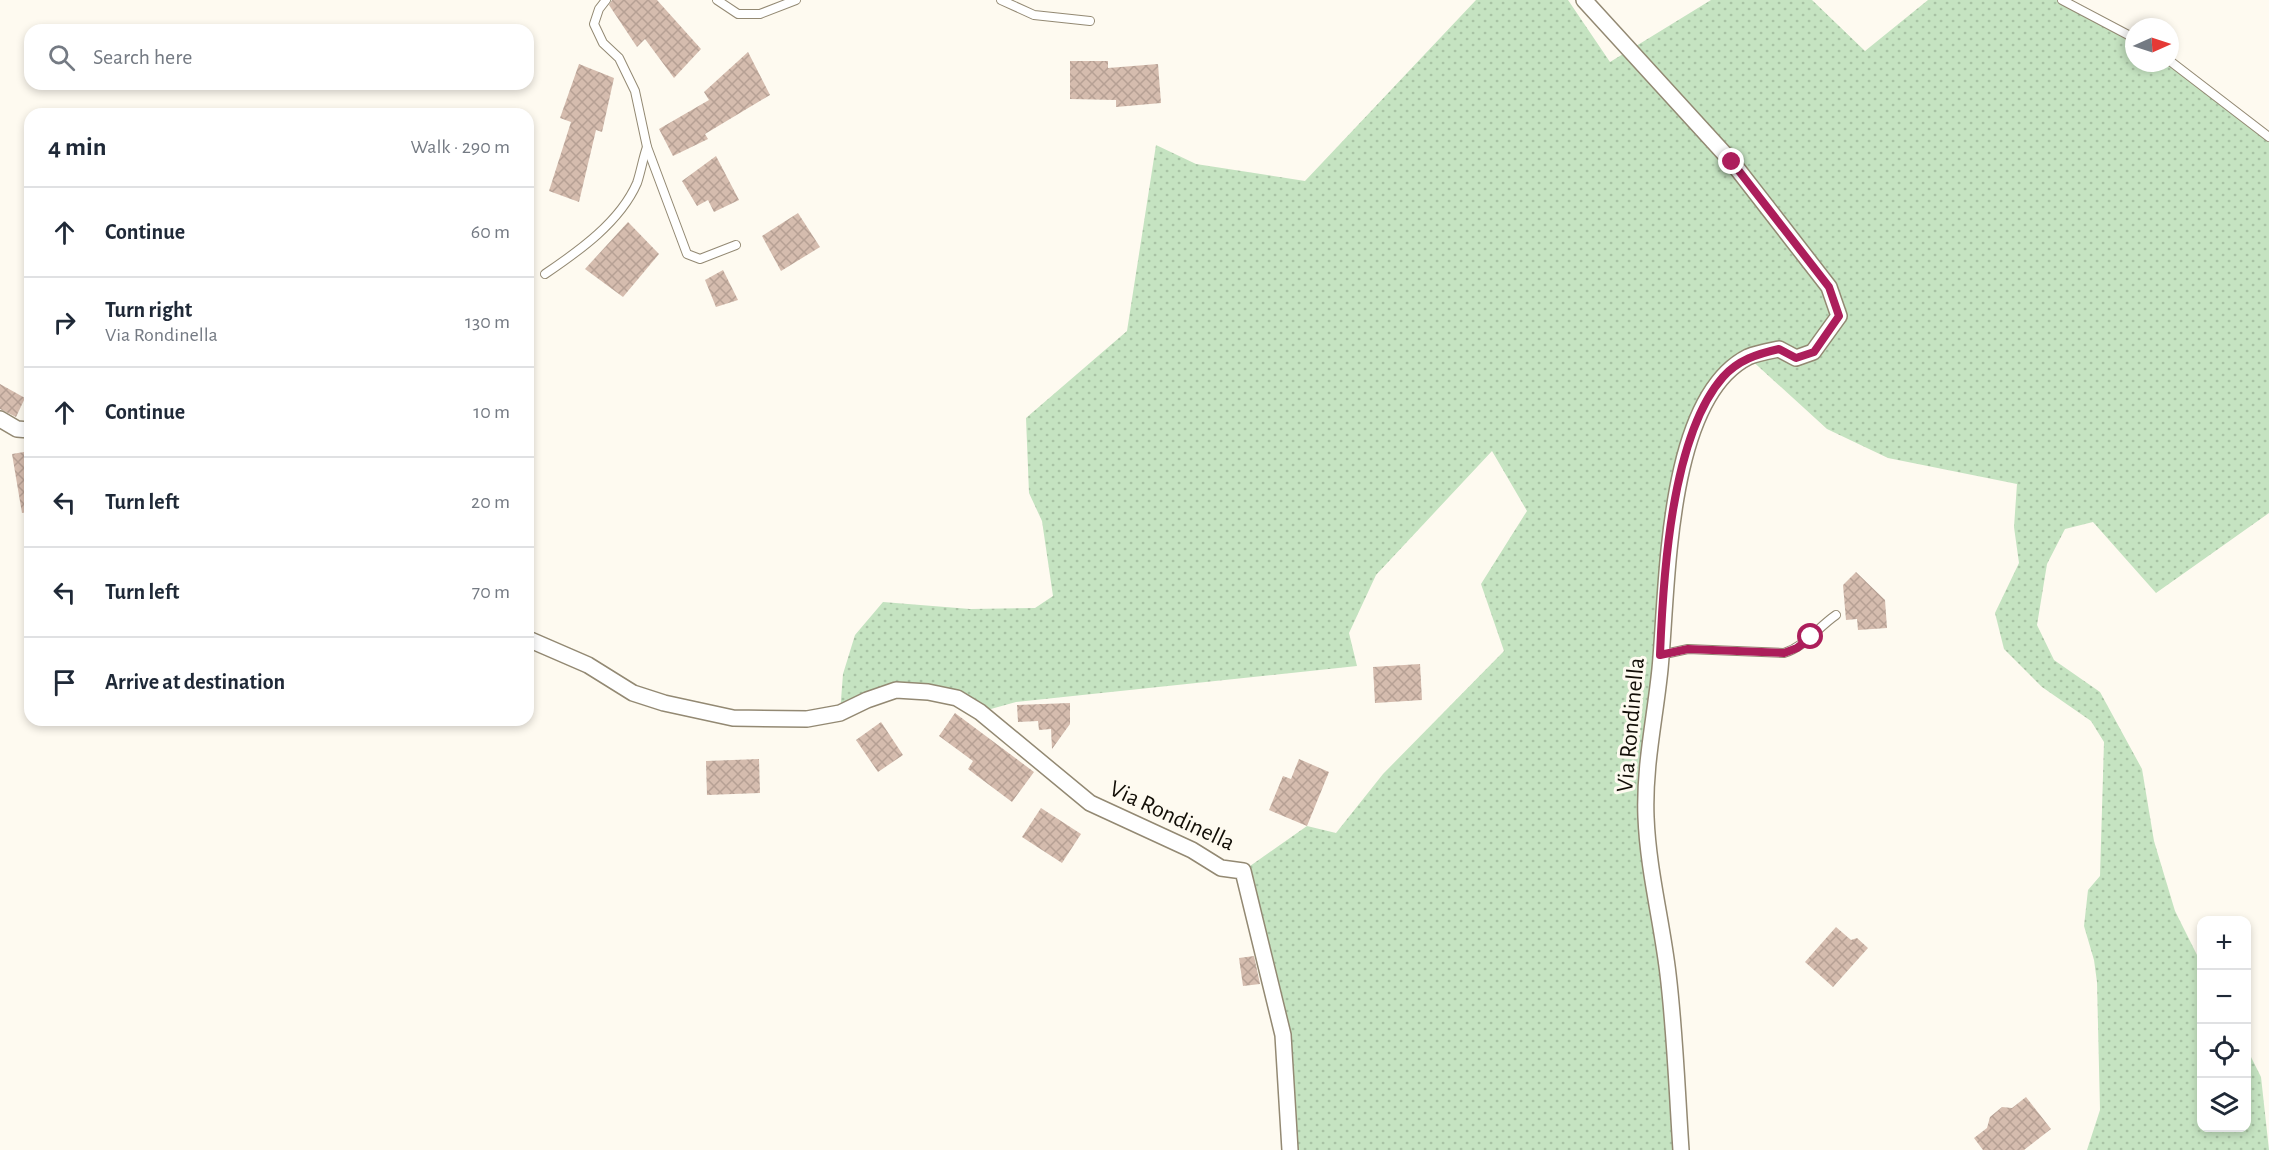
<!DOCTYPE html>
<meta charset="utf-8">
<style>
body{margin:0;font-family:"Alegreya Sans",sans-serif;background:#f2f2f3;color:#1f2937}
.controls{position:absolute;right:18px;bottom:18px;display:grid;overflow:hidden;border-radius:12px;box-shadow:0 3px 9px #0003}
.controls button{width:54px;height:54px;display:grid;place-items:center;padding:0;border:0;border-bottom:2px solid #e0e1e3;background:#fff;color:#1f2937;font:30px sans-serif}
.compass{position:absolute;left:2125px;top:18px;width:54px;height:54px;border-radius:50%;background:#fff;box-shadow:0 3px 9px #0003;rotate:87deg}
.stop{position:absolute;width:18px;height:18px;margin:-14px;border:4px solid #ac1e5b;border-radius:50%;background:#fff}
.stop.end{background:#ac1e5b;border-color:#fff;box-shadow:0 2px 6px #0008}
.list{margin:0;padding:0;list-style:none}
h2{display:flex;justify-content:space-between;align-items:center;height:78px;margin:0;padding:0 24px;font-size:26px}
h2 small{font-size:20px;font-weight:400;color:#747a83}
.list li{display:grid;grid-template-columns:39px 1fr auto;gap:18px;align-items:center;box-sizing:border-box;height:90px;padding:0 24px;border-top:2px solid #e0e1e3}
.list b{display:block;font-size:22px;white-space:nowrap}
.list p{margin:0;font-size:20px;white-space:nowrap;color:#747a83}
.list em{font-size:20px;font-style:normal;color:#747a83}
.icon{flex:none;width:33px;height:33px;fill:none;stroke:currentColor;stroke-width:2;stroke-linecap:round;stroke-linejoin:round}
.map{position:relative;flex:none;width:2269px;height:1150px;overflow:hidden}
.search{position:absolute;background:#fff;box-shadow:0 3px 9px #0003;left:24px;top:24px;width:510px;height:66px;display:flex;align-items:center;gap:15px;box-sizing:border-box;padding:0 21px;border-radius:18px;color:#747a83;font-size:22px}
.panel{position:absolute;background:#fff;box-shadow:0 3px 9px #0003;left:24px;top:108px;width:510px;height:618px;border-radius:18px}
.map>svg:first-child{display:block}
</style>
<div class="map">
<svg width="2269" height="1150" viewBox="0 0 2269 1150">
<defs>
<pattern id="grass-dots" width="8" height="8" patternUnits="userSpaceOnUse" patternTransform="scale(1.5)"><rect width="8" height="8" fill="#c5e3c1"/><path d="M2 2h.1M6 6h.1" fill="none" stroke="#a8c2a4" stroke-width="1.8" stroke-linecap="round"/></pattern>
<pattern id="building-cross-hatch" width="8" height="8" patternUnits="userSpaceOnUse" patternTransform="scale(1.5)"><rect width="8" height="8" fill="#d5bcae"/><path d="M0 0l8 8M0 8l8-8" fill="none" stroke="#b6a094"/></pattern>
</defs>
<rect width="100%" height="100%" fill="#fefaf0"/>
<polygon fill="url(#grass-dots)" points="1476,0 1568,0 1610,62 1711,0 1812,0 1865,51 1928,0 2062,0 2134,38 2134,63 2170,63 2269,137 2269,513 2156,593 2093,522 2065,529 2047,564 2037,625 2054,660 2100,692 2142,769 2154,841 2175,911 2201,963 2202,1128 2246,1128 2247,1049 2261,1077 2269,1150 2087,1150 2100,1110 2097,982 2094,960 2084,926 2088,890 2100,876 2104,742 2091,721 2042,687 2004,649 1995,613 2019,563 2014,527 2017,484 1888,458 1827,429 1748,357 1723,376 1687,450 1646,763 1681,1150 1290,1150 1283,1035 1243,871 1307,826 1336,833 1383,774 1504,651 1481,584 1527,511 1492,451 1376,575 1349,633 1357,666 1016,702 980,712 957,698 896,690 840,713 843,674 855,635 883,602 970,609 1035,608 1053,596 1042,521 1029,493 1026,418 1127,331 1156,145 1196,164 1305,181"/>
<g fill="url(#building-cross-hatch)">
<polygon points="612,0 657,0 701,49 674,78 645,39 637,47 609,5"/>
<polygon points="748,52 770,95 705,134 708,139 673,156 659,129 709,100 704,92"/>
<polygon points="1070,61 1108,61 1108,68 1158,64 1161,103 1116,107 1116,100 1070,99"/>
<polygon points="579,64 614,78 602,132 596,130 579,202 549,191 571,122 560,118"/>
<polygon points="716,156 739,200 714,212 708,200 697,206 682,181"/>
<polygon points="798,213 820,247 781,271 762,236"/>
<polygon points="628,222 659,254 623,297 585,269"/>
<polygon points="723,270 738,300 716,307 705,280"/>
<polygon points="0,384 25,398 16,417 0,409"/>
<polygon points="30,451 30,512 22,513 12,454"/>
<polygon points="1856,572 1885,600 1887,628 1858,630 1857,619 1846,620 1843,585"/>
<polygon points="1420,664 1422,700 1375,703 1373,667"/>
<polygon points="1070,703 1070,724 1052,749 1051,729 1039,730 1038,721 1018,722 1017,705"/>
<polygon points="955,713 1034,772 1012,802 968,769 973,761 939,736"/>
<polygon points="881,722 903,755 878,772 856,740"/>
<polygon points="759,759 760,793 707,795 706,761"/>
<polygon points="1299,759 1329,772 1307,826 1269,810 1283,776 1291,779"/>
<polygon points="1041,808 1081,834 1062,863 1022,837"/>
<polygon points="1836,927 1851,940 1857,938 1868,948 1833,987 1805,962"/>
<polygon points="1254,956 1260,984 1243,986 1239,958"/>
<polygon points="2026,1097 2051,1129 2024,1150 1983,1150 1974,1138 1987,1128 1990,1117 2002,1107 2012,1108"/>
</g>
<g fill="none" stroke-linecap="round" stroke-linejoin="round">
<defs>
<g id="lane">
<polyline points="606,0 599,9 594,24 603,43 619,58 635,91 647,147 687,254 700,259 736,245"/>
<polyline points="717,0 738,14 760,14 796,0"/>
<polyline points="1001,0 1034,15 1090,21"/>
<polyline points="2062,0 2134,38"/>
<polyline points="2170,61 2269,137"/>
<path d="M545,274C579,251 620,222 637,183C641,171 643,158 647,147"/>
<path d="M1660,655L1688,649L1784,653C1806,646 1817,628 1836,615"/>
</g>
<g id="street">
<path d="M1584,0L1732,162L1829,287L1839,316L1813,352L1796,358L1779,349C1769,351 1757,353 1748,357C1665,399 1668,588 1660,669C1655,719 1644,766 1646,817C1648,870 1662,922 1668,974C1675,1032 1677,1091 1681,1150"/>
<polyline points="0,419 17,429 30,430"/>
<polyline points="528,639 588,665 633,693 664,703 733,718 807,719 840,713 867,700 896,690 928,692 957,698 980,712 1090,803 1192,850 1221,868 1243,871 1283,1035 1290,1150"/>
</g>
</defs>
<use href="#lane" stroke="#938973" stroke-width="10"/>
<use href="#street" stroke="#938973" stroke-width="18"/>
<use href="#lane" stroke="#fff" stroke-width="8"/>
<use href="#street" stroke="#fff" stroke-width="15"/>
</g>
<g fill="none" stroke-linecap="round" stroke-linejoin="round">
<path stroke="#ac1e5b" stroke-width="8" d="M1732,162L1829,287L1839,316L1814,352L1796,358L1779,349C1757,354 1738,360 1723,377C1671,436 1663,578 1660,655L1688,649L1784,653L1797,648L1811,637"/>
</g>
<g text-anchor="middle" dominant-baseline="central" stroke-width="6" stroke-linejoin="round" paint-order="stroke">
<g font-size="24" fill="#120e07" stroke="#fefaf0">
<text transform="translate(1631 725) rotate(-85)">Via Rondinella</text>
<text transform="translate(1172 816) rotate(25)">Via Rondinella</text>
</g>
</g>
</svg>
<div class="controls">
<button>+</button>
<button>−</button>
<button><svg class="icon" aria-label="locate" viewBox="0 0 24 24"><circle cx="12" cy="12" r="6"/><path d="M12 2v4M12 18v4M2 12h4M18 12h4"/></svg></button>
<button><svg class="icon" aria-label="layers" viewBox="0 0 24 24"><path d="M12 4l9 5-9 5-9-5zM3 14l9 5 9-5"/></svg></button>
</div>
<svg class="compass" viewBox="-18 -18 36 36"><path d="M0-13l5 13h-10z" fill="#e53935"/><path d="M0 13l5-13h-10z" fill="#747a83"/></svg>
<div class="stop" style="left:1811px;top:637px"></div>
<div class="stop end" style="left:1732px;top:162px"></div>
<div class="search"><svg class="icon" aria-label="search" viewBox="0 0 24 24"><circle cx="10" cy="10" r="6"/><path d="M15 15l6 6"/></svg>Search here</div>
<section class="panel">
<h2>4 min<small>Walk · 290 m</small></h2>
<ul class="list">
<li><svg class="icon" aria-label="ahead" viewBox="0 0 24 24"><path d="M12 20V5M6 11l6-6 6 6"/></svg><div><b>Continue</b></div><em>60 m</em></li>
<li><svg class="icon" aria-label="right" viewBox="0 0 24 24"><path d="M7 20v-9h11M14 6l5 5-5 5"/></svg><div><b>Turn right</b><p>Via Rondinella</p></div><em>130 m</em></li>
<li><svg class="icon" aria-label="ahead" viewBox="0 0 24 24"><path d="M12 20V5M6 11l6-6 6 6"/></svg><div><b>Continue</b></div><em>10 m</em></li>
<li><svg class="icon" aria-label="left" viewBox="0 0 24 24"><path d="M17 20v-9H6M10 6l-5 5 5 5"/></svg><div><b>Turn left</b></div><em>20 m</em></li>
<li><svg class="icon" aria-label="left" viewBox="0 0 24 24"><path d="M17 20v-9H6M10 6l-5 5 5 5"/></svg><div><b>Turn left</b></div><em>70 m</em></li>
<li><svg class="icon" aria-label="arrive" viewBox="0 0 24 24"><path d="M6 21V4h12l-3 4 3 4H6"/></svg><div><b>Arrive at destination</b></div></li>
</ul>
</section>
</div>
